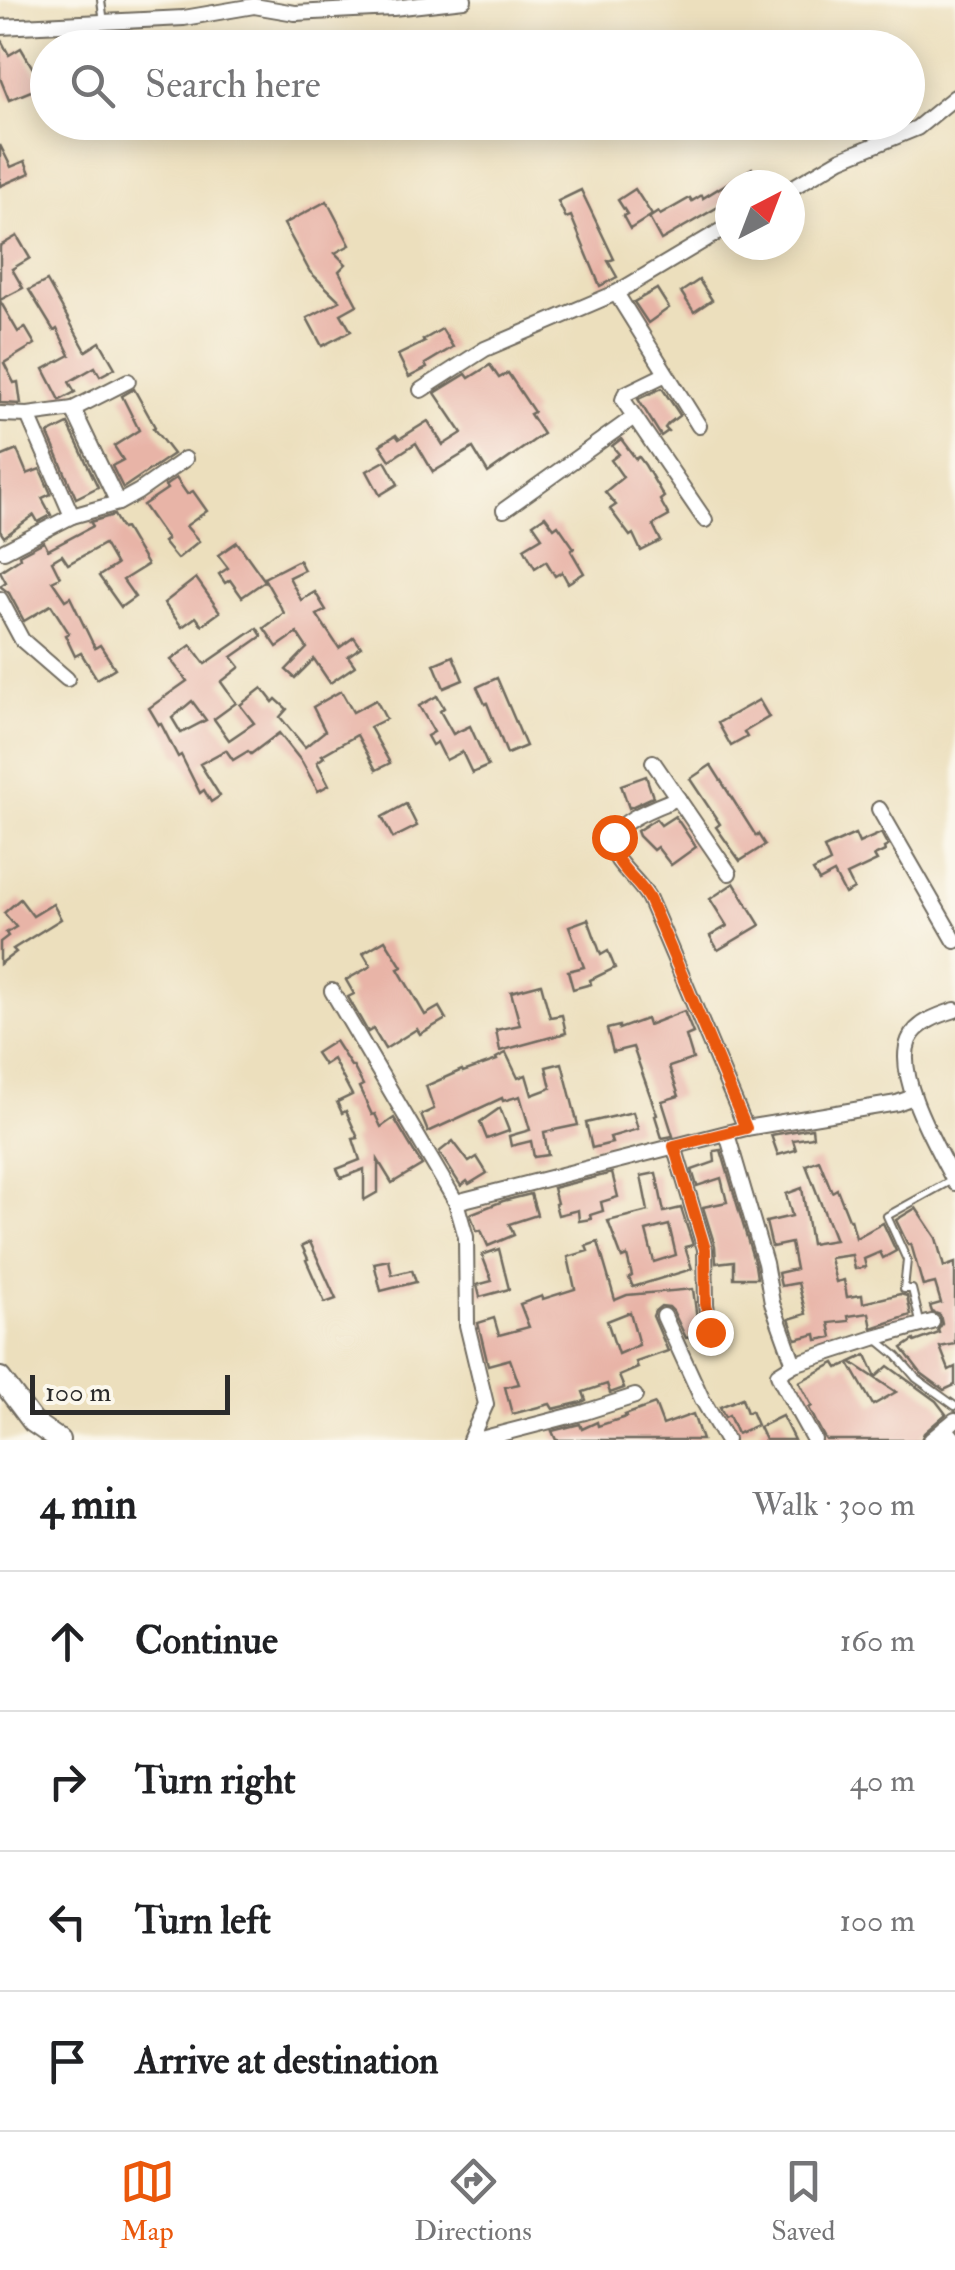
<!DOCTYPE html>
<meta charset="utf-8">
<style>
body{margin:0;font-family:"IM FELL Double Pica",serif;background:#f2f2f2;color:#202124}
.compass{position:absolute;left:715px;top:170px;width:90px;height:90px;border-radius:50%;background:#fff;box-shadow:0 5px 25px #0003;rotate:42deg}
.scale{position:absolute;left:30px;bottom:25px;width:200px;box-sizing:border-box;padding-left:10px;border:5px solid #2b2b2b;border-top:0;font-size:28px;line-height:35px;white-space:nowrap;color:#2b2b2b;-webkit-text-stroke:8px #fbf7ec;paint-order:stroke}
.stop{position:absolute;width:30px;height:30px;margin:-22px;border:8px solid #ea580c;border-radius:50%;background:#fff}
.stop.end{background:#ea580c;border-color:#fff;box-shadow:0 2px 10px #0008}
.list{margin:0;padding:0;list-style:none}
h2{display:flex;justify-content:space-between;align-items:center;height:130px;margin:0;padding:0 40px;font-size:42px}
h2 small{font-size:32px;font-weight:400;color:#757577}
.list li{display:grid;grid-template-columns:65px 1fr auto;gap:30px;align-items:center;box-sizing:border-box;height:140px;padding:0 40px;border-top:2px solid #e0e0e0}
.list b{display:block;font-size:38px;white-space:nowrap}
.list em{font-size:32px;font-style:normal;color:#757577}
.icon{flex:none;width:55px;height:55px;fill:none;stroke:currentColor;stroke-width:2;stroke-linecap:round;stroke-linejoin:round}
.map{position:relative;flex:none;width:955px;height:1440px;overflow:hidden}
.search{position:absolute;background:#fff;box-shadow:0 5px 25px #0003;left:30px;right:30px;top:30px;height:110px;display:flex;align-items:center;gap:25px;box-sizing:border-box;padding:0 35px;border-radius:55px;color:#757577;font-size:38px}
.sheet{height:690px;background:#fff}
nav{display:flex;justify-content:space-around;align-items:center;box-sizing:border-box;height:140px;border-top:2px solid #e0e0e0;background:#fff;font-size:28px;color:#757577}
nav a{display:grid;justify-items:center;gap:5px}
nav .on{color:#ea580c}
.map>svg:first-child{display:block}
</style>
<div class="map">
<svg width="955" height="1440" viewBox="0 0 955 1440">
<rect width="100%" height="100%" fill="#fbf7ec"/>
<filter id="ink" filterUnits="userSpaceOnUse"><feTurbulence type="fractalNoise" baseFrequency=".01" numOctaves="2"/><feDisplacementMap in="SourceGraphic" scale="20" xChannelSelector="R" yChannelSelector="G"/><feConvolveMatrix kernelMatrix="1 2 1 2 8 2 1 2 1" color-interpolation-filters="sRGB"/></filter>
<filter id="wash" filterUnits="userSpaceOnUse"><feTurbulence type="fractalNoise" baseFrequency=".0048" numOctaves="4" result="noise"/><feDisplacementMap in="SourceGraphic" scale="40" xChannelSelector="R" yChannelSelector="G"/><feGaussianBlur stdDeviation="2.25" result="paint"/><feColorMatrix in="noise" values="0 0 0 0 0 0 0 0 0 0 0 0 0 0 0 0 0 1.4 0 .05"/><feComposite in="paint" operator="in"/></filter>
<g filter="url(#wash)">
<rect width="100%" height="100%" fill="#ecdfbd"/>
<g id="blocks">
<g fill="#e8b4a7" fill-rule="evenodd">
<polygon points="0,38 9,55 21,48 45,89 31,91 9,100 0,78"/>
<polygon points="0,145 11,167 25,161 30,173 0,186"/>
<polygon points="752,168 761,185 730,185 730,200 661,240 649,218 658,212 660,215 690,198 692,201 702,195 703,198"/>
<polygon points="635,189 652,215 630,229 623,216 627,214 618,200"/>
<polygon points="581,190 614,259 608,261 617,277 600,286 571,216 566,218 558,201"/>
<polygon points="327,201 350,245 335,253 346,264 339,271 357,305 341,314 351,331 322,346 307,318 340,301 310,272 284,224"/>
<polygon points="17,236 30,258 12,269 23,288 0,300 0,246"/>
<polygon points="699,280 712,300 694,312 681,292"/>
<polygon points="47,281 86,351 100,342 115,368 100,376 95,367 69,382 75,392 60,400 44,369 70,355 57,329 54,331 29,290"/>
<polygon points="657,289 669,308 648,323 634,302"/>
<polygon points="0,301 18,332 25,327 35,344 4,363 14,383 18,382 21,404 0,403"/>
<polygon points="442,329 453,347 425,364 427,368 409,377 398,355 425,342 423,340"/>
<polygon points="490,365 499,378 508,373 534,412 530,414 543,434 488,473 473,448 433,472 416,443 390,460 380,445 396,435 399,439 428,421 443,445 462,433 435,393 466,374 469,378"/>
<polygon points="662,388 680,415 668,424 665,428 668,431 661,436 638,399"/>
<polygon points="134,389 155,427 153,428 173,454 123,488 112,466 123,460 114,446 139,430 122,396"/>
<polygon points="68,424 98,487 76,498 48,434"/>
<polygon points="621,439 636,459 639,457 645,465 664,497 660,500 669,516 653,525 661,541 641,551 633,534 630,536 610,509 616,505 605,492 623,477 611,460 619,454 612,446"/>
<polygon points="17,450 27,474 40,469 51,494 42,498 51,515 38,522 34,515 4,537 0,531 0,457"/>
<polygon points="385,461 398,484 380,495 367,471"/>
<polygon points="176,478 187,494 193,491 207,511 186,526 199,541 177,559 163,542 167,539 143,505 167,489 165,486"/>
<polygon points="114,515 122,529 125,528 147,565 123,580 135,597 121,607 99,576 116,565 104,544 68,564 62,555 52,561 60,577 52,581 65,600 70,597 95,648 100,645 115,668 97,679 81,653 75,656 65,635 69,633 51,605 24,621 9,593 0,586 6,582 0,571 20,558 19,555 44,542 48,550 93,526 90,522"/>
<polygon points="545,516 554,528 558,525 574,548 571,551 584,573 568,583 562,572 555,576 546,561 535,568 524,548 542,537 533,524"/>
<polygon points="237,542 265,581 242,597 230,580 225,583 219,574 228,568 218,555"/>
<polygon points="299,560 304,570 289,577 301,600 315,592 326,610 317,615 339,648 354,637 361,647 348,656 355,666 330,683 314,659 295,678 286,670 307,648 297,633 277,647 264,628 284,613 264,578"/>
<polygon points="196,578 220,612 202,625 196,617 182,627 164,603"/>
<path d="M257,628L262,636L232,657L240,667L221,682L236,703L214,719L229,740L254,723L240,705L262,688L273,702L276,699L287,709L280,717L305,747L325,731L313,707L341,691L353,712L376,700L386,719L370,727L390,763L376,770L357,735L322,755L324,757L317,762L329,785L318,791L302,762L279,733L251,754L248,751L233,760L226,750L200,764L220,796L211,802L204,790L200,793L181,755L178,757L161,724L159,725L149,708L187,681L171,660L191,645L205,664ZM192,701L206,720L181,733L172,718Z"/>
<polygon points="453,656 463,680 444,688 434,664"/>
<polygon points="497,678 526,746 507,754 487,703 485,704 477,687"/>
<polygon points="437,696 444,708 440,711 453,734 470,726 488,766 472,773 462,752 446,760 437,742 432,745 427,736 434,732 419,706"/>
<polygon points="759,700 769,717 744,732 747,737 731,746 718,723"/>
<polygon points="711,765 756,836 758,834 765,845 740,861 716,827 720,824 690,779"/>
<polygon points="646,776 653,797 629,808 621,785"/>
<polygon points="406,804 417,826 393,838 382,817"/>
<polygon points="675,816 696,847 671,865 657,847 653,850 639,836 637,831 656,819 661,825"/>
<polygon points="881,833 888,846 884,848 885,851 874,856 877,861 847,875 854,889 845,894 834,873 819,881 813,871 830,862 824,848 855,834 859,843"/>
<polygon points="734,883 760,925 718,950 710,936 727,926 710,899"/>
<polygon points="20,899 33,916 53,904 61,919 13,949 16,952 0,964 0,942 8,936 6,933 16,927 4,913"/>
<polygon points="588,919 601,955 608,951 615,968 590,980 591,984 573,989 568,971 584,967 569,926"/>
<polygon points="385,940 402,967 398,969 425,1015 439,1007 446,1019 420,1034 417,1029 385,1049 373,1029 368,1032 348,997 354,994 346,980 371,966 363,953"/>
<polygon points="541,984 550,1017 562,1015 566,1033 500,1051 496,1030 520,1025 511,992"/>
<polygon points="684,1011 693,1033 686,1036 693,1059 669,1067 679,1096 662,1101 673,1136 662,1138 655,1116 657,1115 633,1047 613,1052 607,1029 619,1026 619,1029 646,1019 648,1025"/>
<polygon points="335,1041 351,1066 353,1066 363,1085 359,1087 372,1115 375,1114 381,1127 394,1118 422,1165 392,1183 378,1160 378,1192 364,1200 364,1169 341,1178 337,1169 360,1160 353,1139 358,1138 346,1111 342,1113 337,1102 352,1095 333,1059 324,1065 316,1053"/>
<polygon points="506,1053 518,1078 526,1075 532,1095 551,1088 546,1067 562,1063 578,1125 544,1132 548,1155 534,1157 531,1141 511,1146 509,1136 530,1130 520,1096 503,1101 502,1098 428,1132 421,1115 434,1109 426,1086 462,1070 463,1072 497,1060 496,1058"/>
<polygon points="500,1108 509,1131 487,1139 480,1122"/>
<polygon points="633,1112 638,1129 610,1137 612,1143 592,1148 586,1123"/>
<polygon points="812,1128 813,1137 793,1140 796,1150 778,1155 771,1135"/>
<polygon points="453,1141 469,1162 477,1157 487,1173 469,1184 467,1181 461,1186 439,1152"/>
<polygon points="721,1150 755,1265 757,1278 734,1278 734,1261 716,1263 715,1246 703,1207 727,1202 721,1178 697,1186 692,1170 715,1162 714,1151"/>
<polygon points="819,1160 832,1192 837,1189 849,1219 851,1219 856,1238 883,1223 896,1251 883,1258 880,1252 864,1259 866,1267 855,1269 852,1255 830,1258 836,1282 844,1280 847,1297 862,1295 863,1303 900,1294 907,1296 911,1315 872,1328 869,1313 848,1316 849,1321 829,1323 832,1337 817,1340 816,1334 796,1339 789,1319 806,1314 798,1283 781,1286 778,1273 796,1269 791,1243 772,1247 766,1222 792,1216 786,1194 802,1188 811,1244 835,1240 806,1165"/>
<polygon points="612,1173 618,1197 601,1202 603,1211 590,1215 591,1219 579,1221 578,1210 558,1215 555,1204 557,1203 553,1188"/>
<path d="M656,1173L664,1212L681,1208L693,1245L685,1247L692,1269L633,1287L629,1278L632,1276L627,1256L622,1258L608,1221L648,1211L641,1176ZM669,1225L676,1255L654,1262L646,1231Z"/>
<polygon points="531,1194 537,1215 509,1224 514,1235 488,1246 481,1230 477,1231 470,1214 503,1201"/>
<polygon points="916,1208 936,1238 944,1267 955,1263 955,1344 940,1347 949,1370 955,1367 955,1385 944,1390 921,1373 902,1348 914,1340 915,1342 939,1333 938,1330 942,1324 940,1315 932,1312 930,1306 941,1303 935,1283 923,1286 911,1244 908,1245 896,1220"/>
<polygon points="310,1242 336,1299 325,1303 306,1260 308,1259 302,1246"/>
<path d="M598,1242L615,1300L627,1295L693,1289L699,1334L703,1340L694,1341L693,1337L686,1338L673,1311L669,1307L661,1306L655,1311L653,1316L668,1351L636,1362L638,1368L619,1376L624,1388L610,1393L607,1384L583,1392L586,1400L582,1402L553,1409L550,1404L512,1414L505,1387L519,1384L510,1359L488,1365L478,1323L494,1318L499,1335L529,1327L520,1304L542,1296L543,1299L575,1289L568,1257L588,1251L586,1246ZM630,1312L639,1345L618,1354L607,1321Z"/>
<polygon points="499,1249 509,1289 480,1297 477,1285 492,1281 482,1255"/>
<polygon points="389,1260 392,1275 412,1270 416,1282 381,1291 374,1263"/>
<polygon points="866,1355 876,1377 888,1366 936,1401 946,1414 924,1433 921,1440 826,1440 824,1437 809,1408 812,1406 799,1382 835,1363 838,1368 849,1363 873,1405 896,1392 851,1362"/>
<polygon points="742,1398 747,1413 751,1411 757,1425 737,1434 729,1415 725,1417 720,1407"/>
<polygon points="655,1404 663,1425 693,1414 702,1440 556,1440 552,1431 580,1424 582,1429 597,1422 598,1426 626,1417 625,1415"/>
<polygon points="782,1416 794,1440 765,1440 759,1427"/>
</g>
</g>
</g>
<g filter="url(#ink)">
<use href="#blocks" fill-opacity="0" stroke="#6f6a5e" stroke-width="2.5"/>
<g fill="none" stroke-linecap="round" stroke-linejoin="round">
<defs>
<g id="service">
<polyline points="101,0 104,23"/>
<polyline points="921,1326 912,1289 904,1289 907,1260 887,1216 952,1180"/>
<polyline points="875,1338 897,1356 916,1378 955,1406"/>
</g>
<g id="minor">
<polyline points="0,27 184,18 254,6 295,13 393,8 464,0"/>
<polyline points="790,189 841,159 917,128 955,97"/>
<polyline points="616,293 699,426"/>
<polyline points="666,374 625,394 623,400 705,520"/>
<polyline points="421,390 485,349 616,293 730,225"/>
<polyline points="73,409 118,503"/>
<polyline points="0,414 28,415 73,409 128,381"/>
<polyline points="28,415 72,516"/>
<polyline points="504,510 634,417"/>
<polyline points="4,551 72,516 118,503 138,492 185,459"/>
<polyline points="0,599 22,640 67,679"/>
<polyline points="653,762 729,873"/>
<path d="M678,798C659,806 612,821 612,845C612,863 643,883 650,901C683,977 714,1053 746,1128"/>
<polyline points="879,809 955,941"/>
<polyline points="332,991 456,1202 466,1237 467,1325 486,1404 470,1440"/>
<path d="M955,1010C939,1015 916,1023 909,1040C894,1077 938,1149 955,1183"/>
<polyline points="727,1134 765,1263 772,1303 794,1364"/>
<polyline points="674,1146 705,1249 706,1304 710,1332"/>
<polyline points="456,1202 746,1128 897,1103 913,1097"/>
<polyline points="664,1316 702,1399 726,1440"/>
<polyline points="945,1428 955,1440"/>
<polyline points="477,1440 585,1412 635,1396"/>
<polyline points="814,1440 780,1379 778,1374 794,1364 874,1338 932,1322"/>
<polyline points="931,1440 955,1420"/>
</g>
<polyline id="secondary" points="0,1378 33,1422 59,1440"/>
</defs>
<use href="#service" stroke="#6f6a5e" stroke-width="10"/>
<use href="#minor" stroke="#6f6a5e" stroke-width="18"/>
<use href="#secondary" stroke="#6f6a5e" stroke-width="24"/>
<use href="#service" stroke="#fff" stroke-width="6"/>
<use href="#minor" stroke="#fff" stroke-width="14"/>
<use href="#secondary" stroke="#fff" stroke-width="20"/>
</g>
</g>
<g fill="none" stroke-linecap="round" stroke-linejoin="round" filter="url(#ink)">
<path stroke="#ea580c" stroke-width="12" d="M614,837C608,864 640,879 650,901C683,976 714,1053 746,1128L674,1146L705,1249L706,1304L710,1332"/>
</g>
</svg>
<svg class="compass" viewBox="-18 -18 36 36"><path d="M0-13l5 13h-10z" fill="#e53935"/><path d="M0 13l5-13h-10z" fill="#757577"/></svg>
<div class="scale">100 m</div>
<div class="stop" style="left:614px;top:837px"></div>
<div class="stop end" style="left:710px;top:1332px"></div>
<div class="search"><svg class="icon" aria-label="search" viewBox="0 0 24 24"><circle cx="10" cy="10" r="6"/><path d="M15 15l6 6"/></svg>Search here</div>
</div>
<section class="sheet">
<h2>4 min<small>Walk · 300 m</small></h2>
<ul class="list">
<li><svg class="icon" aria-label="ahead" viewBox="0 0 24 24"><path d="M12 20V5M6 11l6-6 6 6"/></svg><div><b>Continue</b></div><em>160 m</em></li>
<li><svg class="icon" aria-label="right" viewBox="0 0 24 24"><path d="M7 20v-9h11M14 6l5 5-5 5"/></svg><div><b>Turn right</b></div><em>40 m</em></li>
<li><svg class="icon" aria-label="left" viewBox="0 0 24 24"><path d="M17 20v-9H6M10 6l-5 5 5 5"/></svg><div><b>Turn left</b></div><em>100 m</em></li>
<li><svg class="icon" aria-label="arrive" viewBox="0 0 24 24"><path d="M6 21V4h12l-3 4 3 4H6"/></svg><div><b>Arrive at destination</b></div></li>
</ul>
</section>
<nav>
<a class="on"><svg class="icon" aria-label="map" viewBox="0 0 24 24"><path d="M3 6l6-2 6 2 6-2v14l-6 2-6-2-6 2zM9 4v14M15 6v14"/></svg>Map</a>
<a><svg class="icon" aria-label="directions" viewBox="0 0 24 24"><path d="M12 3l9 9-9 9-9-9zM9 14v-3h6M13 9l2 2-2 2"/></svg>Directions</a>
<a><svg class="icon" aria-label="saved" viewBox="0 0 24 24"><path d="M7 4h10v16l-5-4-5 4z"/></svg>Saved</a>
</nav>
